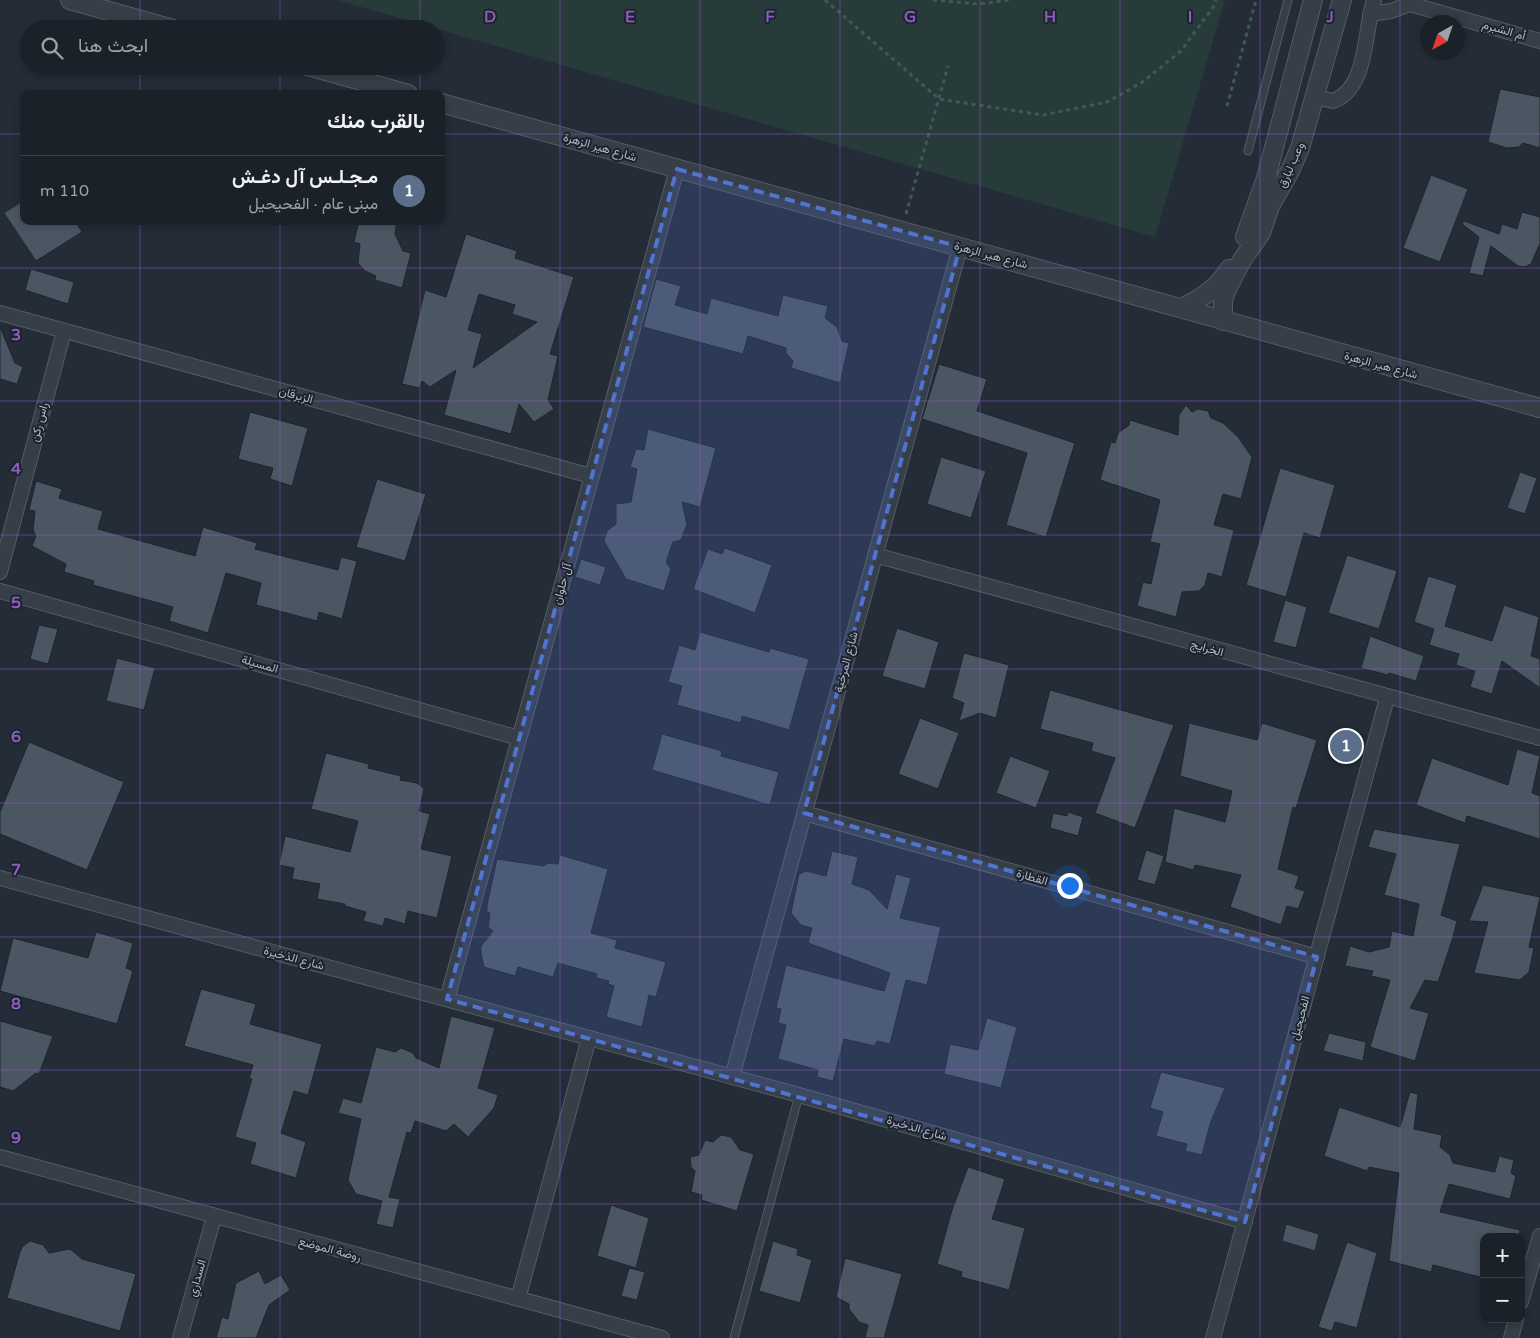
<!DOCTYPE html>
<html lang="ar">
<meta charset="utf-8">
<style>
body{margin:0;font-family:"Varela Round",Vazirmatn,sans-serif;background:#272e35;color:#f1f3f6;direction:rtl}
.controls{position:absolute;right:15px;bottom:15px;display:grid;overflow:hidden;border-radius:10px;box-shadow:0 2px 8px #0003}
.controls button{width:45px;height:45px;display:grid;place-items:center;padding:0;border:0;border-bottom:1px solid #383e46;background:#1a2129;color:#f1f3f6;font:25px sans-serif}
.compass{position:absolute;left:1420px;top:15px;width:45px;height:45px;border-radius:50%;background:#1a2129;box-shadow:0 2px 8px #0003;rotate:220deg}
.you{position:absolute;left:1069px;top:885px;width:18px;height:18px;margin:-12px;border:4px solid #fff;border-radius:50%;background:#1a73e8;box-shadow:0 0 0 8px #1a73e833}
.badge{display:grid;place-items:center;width:32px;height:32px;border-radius:50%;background:#8cb4ef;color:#fff;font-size:16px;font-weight:700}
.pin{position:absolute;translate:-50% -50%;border:2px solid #fff;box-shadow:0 1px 5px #0006}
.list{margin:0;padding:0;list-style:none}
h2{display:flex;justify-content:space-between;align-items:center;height:65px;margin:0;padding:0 20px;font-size:21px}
h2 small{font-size:16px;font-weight:400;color:#9fa3a8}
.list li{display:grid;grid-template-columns:32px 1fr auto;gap:15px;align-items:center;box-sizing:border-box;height:70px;padding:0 20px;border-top:1px solid #383e46}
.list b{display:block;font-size:19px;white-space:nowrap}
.list p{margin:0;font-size:16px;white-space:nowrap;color:#9fa3a8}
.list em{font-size:16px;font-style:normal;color:#9fa3a8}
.icon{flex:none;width:28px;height:28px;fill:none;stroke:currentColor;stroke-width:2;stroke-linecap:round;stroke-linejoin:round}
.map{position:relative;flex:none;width:1540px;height:1338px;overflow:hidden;direction:ltr}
.search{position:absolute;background:#1a2129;box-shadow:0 2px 8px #0003;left:20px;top:20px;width:425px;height:55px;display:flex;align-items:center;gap:12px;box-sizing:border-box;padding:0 18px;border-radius:28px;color:#9fa3a8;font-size:19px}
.panel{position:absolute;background:#1a2129;box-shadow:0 2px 8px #0003;left:20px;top:90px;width:425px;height:135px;border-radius:10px;direction:rtl}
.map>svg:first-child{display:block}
</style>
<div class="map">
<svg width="1540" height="1338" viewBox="0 0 1540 1338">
<rect width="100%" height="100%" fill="#232c37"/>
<polygon fill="#283b3b" points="337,0 1225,0 1155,237"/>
<g fill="#4b5663" stroke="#1e252f" fill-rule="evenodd">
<polygon points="1500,89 1540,97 1540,148 1523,143 1519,147 1507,148 1488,142"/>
<polygon points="1431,175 1468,189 1440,262 1403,248"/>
<polygon points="24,200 24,221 75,221 82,232 36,261 4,213"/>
<polygon points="1522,212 1540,217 1540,243 1531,264 1525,267 1518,266 1491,246 1483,276 1469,273 1479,237 1462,224 1464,221 1499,234 1502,224 1517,229"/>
<polygon points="359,221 397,221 395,234 403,251 411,253 402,288 375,280 376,276 365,271 358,263 360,244 354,242"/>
<path d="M466,234L517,251L515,258L574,277L550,354L558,356L548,400L554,409L534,422L519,404L511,434L444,415L456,370L430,387L422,381L419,388L402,384L425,290L446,297ZM479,294L515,305L512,314L537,322L473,368L482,334L468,330Z"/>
<polygon points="31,269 74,282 68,304 25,290"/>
<polygon points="656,279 681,286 675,305 707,314 711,298 778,316 783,295 828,306 825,318 837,327 842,341 849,343 840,383 791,368 793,361 786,353 786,348 748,336 743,354 643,327"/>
<polygon points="0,327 15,363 23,367 17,384 0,379"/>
<polygon points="939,364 987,379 977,411 1075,443 1046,537 1006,525 1027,453 922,419"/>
<polygon points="1186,405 1192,412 1198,409 1208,411 1211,418 1223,423 1238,437 1252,457 1241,499 1223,494 1214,525 1234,530 1222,577 1208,573 1205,585 1199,591 1182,592 1176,617 1137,606 1143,582 1151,584 1160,544 1150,542 1160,500 1100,480 1111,442 1115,443 1118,433 1129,425 1130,420 1178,435 1179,415"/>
<polygon points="250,412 308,428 292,486 270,479 273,468 238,459"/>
<polygon points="648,429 716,448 700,507 682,502 687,524 681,540 673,542 666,562 671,569 664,591 626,579 604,541 607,531 616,524 616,504 631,502 637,469 630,467 636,449 644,450"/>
<polygon points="941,457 986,471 971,518 927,504"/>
<polygon points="1280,468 1335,485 1320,538 1304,533 1286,597 1246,585"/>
<polygon points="1520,472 1537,478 1525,514 1507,508"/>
<polygon points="377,479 426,494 405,561 356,547"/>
<polygon points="36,481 62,489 59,498 103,511 98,529 195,556 203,527 257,543 255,549 338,570 341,557 357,561 342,619 319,612 317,621 256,605 261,583 226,573 208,633 169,621 173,607 93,585 94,581 64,572 66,564 32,546 36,536 33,530 35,511 29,510"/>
<polygon points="725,548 772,565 755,613 693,589 708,549 722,554"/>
<polygon points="1347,555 1397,571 1379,629 1328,613"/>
<polygon points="581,559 606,567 600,585 575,577"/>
<polygon points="1428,576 1457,585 1445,626 1492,641 1504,605 1539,617 1531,656 1540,659 1540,688 1502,661 1492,694 1470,687 1475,671 1456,665 1459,654 1429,645 1434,629 1414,622"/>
<polygon points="1285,600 1307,607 1296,648 1273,642"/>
<polygon points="39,625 58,629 48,664 30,659"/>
<polygon points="897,628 939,642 925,689 882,676"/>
<polygon points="700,632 769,652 770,648 809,659 789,730 742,716 741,723 677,705 682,686 668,682 679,645 695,650"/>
<polygon points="1370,636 1424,656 1416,681 1389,673 1388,675 1361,668"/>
<polygon points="964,653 1009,665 996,718 980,713 959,721 964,703 952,698"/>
<polygon points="117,658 155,668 144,710 106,701"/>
<polygon points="1050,690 1174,725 1135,828 1095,813 1115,758 1091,751 1093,743 1040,729"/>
<polygon points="920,718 959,733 938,789 898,774"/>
<polygon points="1189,723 1257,740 1262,723 1317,740 1296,808 1293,807 1278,869 1299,876 1295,888 1305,891 1298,909 1287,906 1281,925 1230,907 1241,875 1195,865 1193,870 1165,862 1174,808 1225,822 1232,791 1180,776"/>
<polygon points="662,734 722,751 721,756 779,772 770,805 652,770"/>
<polygon points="29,742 124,782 87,870 0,834 0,812"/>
<polygon points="1517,749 1540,756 1532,793 1540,796 1540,839 1467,816 1465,823 1416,805 1432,758 1508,785"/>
<polygon points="326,753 369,764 368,768 401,776 400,780 417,783 424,789 419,811 430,814 421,849 452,856 437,918 408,911 405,924 385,918 383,926 363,921 366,912 345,906 345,904 317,899 320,884 292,879 294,868 279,865 285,836 350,852 358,821 311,809"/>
<polygon points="1010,756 1050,771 1036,808 996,793"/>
<polygon points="1068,812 1083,817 1078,836 1050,828 1053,813 1067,816"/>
<polygon points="1374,829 1460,844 1441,915 1457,921 1453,937 1438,982 1425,980 1410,1008 1429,1013 1415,1061 1370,1047 1390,980 1371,976 1373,971 1345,966 1350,946 1369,952 1389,947 1392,931 1413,936 1419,904 1384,895 1396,854 1368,847"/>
<polygon points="1146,850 1164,856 1155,885 1137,880"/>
<polygon points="832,851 858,857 852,884 869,890 887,909 896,874 911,878 900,918 941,927 927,985 906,980 890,1044 877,1041 875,1046 844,1039 833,1081 817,1077 818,1070 778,1059 786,1025 778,1023 781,1009 776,1008 786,965 884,991 890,973 808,943 812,928 801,925 791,913 799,874 806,871 826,876"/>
<polygon points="560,855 608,869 591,933 617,940 615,948 666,962 656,997 649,995 642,1027 606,1017 614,986 608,984 609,981 596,978 597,974 558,963 553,977 518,967 515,976 484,967 481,953 481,946 493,931 488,927 490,913 487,912 487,905 497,859 544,866 548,863 558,864"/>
<polygon points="1483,885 1540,897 1529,947 1534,948 1529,972 1520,980 1474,973 1488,922 1469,921"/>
<polygon points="96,932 133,943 126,968 133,971 117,1024 0,991 13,938 88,958"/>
<polygon points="201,989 256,1004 250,1024 322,1044 308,1095 294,1091 281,1133 306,1142 296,1178 250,1164 256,1143 235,1137 252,1079 249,1079 253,1065 184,1046"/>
<polygon points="451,1016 495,1028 478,1088 498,1095 494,1108 468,1137 454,1124 446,1131 415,1121 411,1133 407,1132 389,1197 400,1199 393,1228 376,1224 382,1201 356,1194 348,1180 361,1119 338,1113 343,1098 361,1103 376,1047 395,1052 401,1048 413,1053 416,1058 439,1068"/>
<polygon points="987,1018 1017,1027 1001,1088 944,1074 950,1044 978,1050"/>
<polygon points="0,1021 53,1036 39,1074 36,1073 13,1091 0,1087"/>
<polygon points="1329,1033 1366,1042 1363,1061 1323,1051"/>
<polygon points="1161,1072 1225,1088 1210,1124 1202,1155 1185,1151 1187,1144 1156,1136 1163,1112 1150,1108"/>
<polygon points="1410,1092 1418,1094 1414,1129 1442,1135 1440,1147 1450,1155 1453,1163 1495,1172 1499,1156 1514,1160 1511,1173 1516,1176 1510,1199 1449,1184 1440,1212 1520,1230 1519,1237 1484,1237 1484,1278 1433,1265 1431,1272 1389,1261 1399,1173 1369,1167 1367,1171 1324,1156 1339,1107 1400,1127"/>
<polygon points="721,1135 731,1137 740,1150 754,1154 737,1211 701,1200 702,1195 691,1192 695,1171 691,1167 690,1157 699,1155 705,1140 713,1142"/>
<polygon points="968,1167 1005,1179 992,1219 1025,1228 1009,1290 961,1277 962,1272 937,1264 952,1210"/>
<polygon points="611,1205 649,1218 636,1268 597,1256"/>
<polygon points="1286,1224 1319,1234 1315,1251 1282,1241"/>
<polygon points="30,1241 43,1245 49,1253 70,1249 82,1259 136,1274 120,1331 7,1298 19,1255 22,1247"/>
<polygon points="773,1241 798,1249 797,1255 812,1260 800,1303 759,1291"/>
<polygon points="1347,1242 1377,1253 1357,1328 1335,1322 1332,1331 1318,1327"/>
<polygon points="845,1258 902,1274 884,1338 865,1338 868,1325 859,1322 849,1309 849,1304 836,1297"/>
<polygon points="629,1268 645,1272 637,1300 621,1296"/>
<polygon points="259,1271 265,1284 281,1275 290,1290 269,1305 256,1338 216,1338 222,1317 228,1319 236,1283"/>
</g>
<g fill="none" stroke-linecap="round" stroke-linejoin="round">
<defs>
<g id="service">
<polyline points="1248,151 1288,0"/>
<polyline points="734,1338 799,1095"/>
</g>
<g id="minor">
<polyline points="1410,4 1540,41"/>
<polyline points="1370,14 1391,11 1410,4"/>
<path d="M1315,97L1333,101C1368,89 1364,31 1374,0"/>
<polyline points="0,313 591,476"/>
<polyline points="875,555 1540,738"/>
<polyline points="0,572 64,331"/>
<polyline points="0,591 519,738"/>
<polyline points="804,813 1317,957"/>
<polyline points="0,878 799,1095 1245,1222"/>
<polyline points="447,999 677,169"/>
<polyline points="732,1077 960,247"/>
<polyline points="0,1157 662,1338"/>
<polyline points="518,1299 589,1038"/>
<polyline points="1521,1302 1540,1236"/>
<polyline points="180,1338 214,1217"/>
<polyline points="1213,1338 1387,698"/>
<polyline points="1511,1338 1516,1319"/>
</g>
<g id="tertiary">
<polyline points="70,0 173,29"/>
<polyline points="308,66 408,94"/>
<polyline points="441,103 1540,408"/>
<polyline points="1245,237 1266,178 1313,0"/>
<path d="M1181,308C1201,299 1218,288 1229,269"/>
<polyline points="1223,321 1223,300 1228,287 1242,260 1261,233 1270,206 1290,171 1300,148 1342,0"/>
</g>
</defs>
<use href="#service" stroke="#545c66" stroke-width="9"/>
<use href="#minor" stroke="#545c66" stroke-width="16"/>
<use href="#tertiary" stroke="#545c66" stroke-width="20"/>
<g stroke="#455658" stroke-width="3" stroke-dasharray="4 4" stroke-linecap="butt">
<polyline points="825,0 939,99 1043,115 1107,102 1141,83 1181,51 1214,6 1216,0"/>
<polyline points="933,0 979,4 1009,0"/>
<polyline points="1227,106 1256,0"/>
<polyline points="906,214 948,66"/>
</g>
<use href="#service" stroke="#363e48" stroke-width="7"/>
<use href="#minor" stroke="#363e48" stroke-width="14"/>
<use href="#tertiary" stroke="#363e48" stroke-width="18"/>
</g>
<path fill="#5173d1" fill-opacity="0.2" stroke="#5173d1" stroke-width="4" stroke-dasharray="10 6" stroke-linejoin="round" d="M677,169L960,247L804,813L1317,957L1245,1222L447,999Z"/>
<path fill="none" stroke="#8e5dc1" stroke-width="1" stroke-opacity="0.55" d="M140,0V29M280,0V29M420,0V29M560,0V1338M700,0V1338M840,0V1338M980,0V1338M1120,0V1338M1260,0V1338M1400,0V1338M140,66V94M280,66V94M420,66V94M0,134H24M441,134H1540M140,221V1338M280,221V1338M420,221V1338M0,268H1540M0,401H1540M0,535H1540M0,669H1540M0,803H1540M0,937H1540M0,1070H1540M0,1204H1540"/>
<g text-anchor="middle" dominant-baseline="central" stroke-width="4" stroke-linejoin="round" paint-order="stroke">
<g font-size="12" fill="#b1b9c4" stroke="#1c232d">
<text transform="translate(1504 30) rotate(16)">أم الشبرم</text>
<text transform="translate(600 147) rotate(16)">شارع هير الزهرة</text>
<text transform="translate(1291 165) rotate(-66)">وعب لبارق</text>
<text transform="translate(991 255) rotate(15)">شارع هير الزهرة</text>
<text transform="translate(1381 365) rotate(15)">شارع هير الزهرة</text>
<text transform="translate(296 395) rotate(15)">الزبرقان</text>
<text transform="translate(39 422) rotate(-75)">راس ركن</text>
<text transform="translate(562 584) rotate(-75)">آل حلوان</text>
<text transform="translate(1207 648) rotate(16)">الخرايج</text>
<text transform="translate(846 662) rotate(-75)">شارع المرخية</text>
<text transform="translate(260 664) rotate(16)">المسيلة</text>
<text transform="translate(1032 877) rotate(16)">القطارة</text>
<text transform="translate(294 958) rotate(15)">شارع الذخيرة</text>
<text transform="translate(1300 1018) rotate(-75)">الفحيحيل</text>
<text transform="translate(917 1128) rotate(16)">شارع الذخيرة</text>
<text transform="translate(330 1249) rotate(15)">روضة الموضع</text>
<text transform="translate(197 1278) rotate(-74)">السداري</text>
</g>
</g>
<g font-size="16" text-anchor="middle" font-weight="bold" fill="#8e5dc1" stroke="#1c232d" stroke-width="4" stroke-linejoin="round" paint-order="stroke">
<text x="490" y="22">D</text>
<text x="630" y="22">E</text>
<text x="770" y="22">F</text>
<text x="910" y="22">G</text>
<text x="1050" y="22">H</text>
<text x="1190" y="22">I</text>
<text x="1330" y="22">J</text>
<text x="16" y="340">3</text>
<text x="16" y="474">4</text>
<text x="16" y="608">5</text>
<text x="16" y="742">6</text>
<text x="16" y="875">7</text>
<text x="16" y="1009">8</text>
<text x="16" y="1143">9</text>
</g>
</svg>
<div class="controls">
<button>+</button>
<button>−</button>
</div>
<svg class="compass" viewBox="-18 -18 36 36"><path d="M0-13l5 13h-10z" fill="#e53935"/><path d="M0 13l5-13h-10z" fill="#9fa3a8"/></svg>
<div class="you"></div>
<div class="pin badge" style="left:1346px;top:746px;background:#5c6f8a">1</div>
<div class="search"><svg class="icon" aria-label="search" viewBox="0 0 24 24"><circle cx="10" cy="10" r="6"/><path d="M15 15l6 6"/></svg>ابحث هنا</div>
<section class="panel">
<h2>بالقرب منك<small></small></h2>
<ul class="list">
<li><span class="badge" style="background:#5c6f8a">1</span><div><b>مـجـلـس آل دغـش</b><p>مبنى عام · الفحيحيل</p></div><em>110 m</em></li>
</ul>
</section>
</div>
